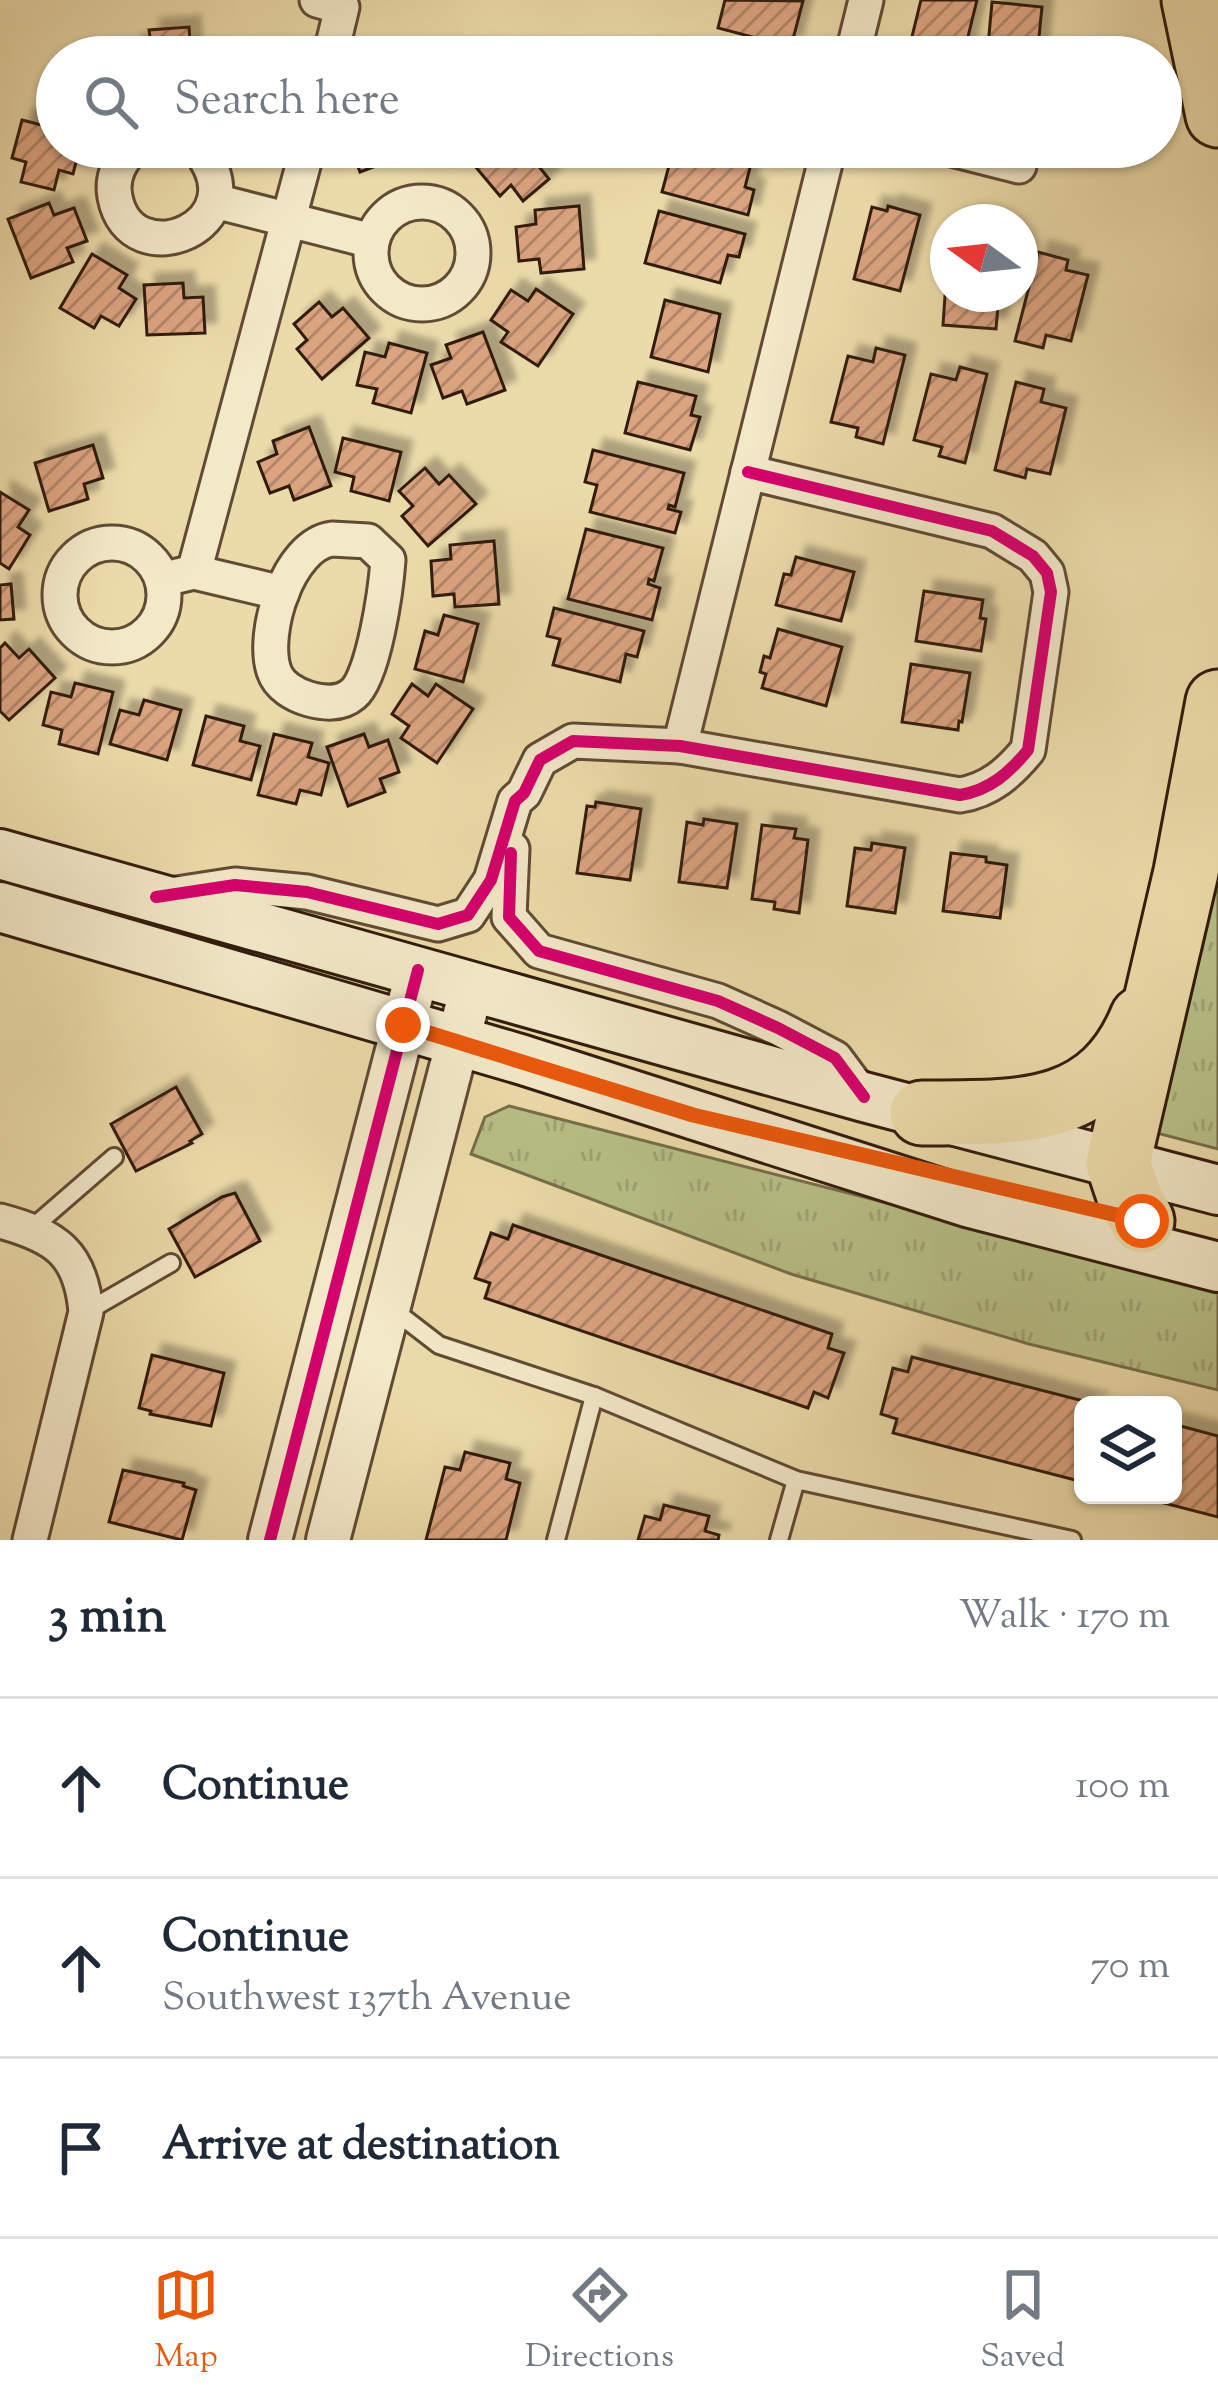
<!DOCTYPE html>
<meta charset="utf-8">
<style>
body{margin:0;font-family:"Sorts Mill Goudy",serif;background:#f2f2f3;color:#1f2937}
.controls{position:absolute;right:36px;bottom:36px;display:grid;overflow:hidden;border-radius:18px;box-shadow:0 3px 9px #0004}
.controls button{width:108px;height:108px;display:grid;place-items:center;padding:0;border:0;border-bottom:3px solid #e0e1e3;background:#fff;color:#1f2937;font:60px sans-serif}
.compass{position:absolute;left:930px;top:204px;width:108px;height:108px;border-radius:50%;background:#fff;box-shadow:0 3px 9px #0004;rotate:285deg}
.stop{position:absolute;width:36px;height:36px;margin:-27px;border:9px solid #ea580c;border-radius:50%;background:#fff}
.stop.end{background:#ea580c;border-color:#fff;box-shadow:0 3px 12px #0008}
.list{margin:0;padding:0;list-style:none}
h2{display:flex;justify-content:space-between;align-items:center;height:156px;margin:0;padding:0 48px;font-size:51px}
h2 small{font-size:39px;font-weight:400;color:#747a83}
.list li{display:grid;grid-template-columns:78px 1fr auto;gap:36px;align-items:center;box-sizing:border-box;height:180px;padding:0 48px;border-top:3px solid #e0e1e3}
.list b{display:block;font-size:45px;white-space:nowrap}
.list p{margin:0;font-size:39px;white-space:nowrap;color:#747a83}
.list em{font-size:39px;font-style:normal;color:#747a83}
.icon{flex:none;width:66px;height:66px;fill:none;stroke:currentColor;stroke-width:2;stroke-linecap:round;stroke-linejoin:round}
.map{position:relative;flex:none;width:1218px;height:1540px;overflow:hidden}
.search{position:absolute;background:#fff;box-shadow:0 3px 9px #0004;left:36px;right:36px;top:36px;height:132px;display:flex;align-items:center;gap:30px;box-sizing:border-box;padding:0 42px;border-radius:66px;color:#747a83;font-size:45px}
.sheet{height:696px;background:#fff}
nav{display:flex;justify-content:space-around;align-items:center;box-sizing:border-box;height:168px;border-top:3px solid #e0e1e3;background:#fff;font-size:33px;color:#747a83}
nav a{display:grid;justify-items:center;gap:6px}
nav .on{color:#ea580c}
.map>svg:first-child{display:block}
</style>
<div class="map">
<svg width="1218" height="1540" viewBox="0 0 1218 1540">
<defs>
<pattern id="grass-tufts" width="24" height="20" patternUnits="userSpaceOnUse" patternTransform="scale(3)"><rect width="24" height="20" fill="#b8c088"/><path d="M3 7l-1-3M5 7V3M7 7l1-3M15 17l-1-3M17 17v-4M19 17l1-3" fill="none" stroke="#9fa474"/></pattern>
<pattern id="building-hatch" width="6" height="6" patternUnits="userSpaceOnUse" patternTransform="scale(3)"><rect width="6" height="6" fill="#dba481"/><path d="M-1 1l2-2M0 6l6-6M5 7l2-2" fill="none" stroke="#b28568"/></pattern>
<filter id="shadow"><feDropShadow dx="11" dy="-11" stdDeviation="3" flood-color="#0004"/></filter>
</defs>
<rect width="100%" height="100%" fill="#ecdbaa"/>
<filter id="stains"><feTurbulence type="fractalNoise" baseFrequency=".00167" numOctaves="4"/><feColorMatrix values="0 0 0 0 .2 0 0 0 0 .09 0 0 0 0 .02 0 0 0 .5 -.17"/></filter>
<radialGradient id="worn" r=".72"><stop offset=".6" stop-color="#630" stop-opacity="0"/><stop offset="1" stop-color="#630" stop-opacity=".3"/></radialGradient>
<g fill="url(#grass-tufts)" stroke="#756e4a" stroke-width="3">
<polygon points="1218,822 1218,1149 1145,1130"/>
<polygon points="509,1106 1218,1288 1218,1390 1029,1344 791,1274 471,1154 485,1117"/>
</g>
<g fill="url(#building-hatch)" stroke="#321b0c" stroke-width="3" filter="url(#shadow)">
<polygon points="725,0 803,1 791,47 718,28"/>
<polygon points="921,0 977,0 963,57 907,57"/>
<polygon points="992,2 1042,7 1037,57 987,57"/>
<polygon points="189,27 191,57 132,57 131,46 151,45 149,30"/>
<polygon points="22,120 57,129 57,147 80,147 73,174 59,170 54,190 21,182 26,162 12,158"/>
<polygon points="351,147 393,147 397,158 360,172"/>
<polygon points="495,147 540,147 546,154 536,163 549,179 523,201 511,185 500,196 474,165"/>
<polygon points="674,147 701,147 752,160 745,187 754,190 748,215 662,192"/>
<polygon points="49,203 54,215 74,208 87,241 67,248 73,262 31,278 8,219"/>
<polygon points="579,206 584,269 541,273 539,259 519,261 516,227 536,224 535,210"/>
<polygon points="888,206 920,215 900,291 854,279 872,207 887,211"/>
<polygon points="659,211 745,234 739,257 728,255 720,283 645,263"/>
<polygon points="1038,252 1068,260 1066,270 1088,275 1071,341 1046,335 1043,348 1015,341"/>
<polygon points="948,253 948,294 999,294 996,329 943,325"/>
<polygon points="92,254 127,275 119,288 136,299 119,326 101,316 94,328 60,308"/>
<polygon points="183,283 184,298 203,297 205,333 147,335 144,285"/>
<polygon points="536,289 573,314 538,366 501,342 508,332 491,320 511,290 528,301"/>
<polygon points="665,300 720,314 708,372 651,357"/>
<polygon points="319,302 332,317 343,308 369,338 322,379 297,349 307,340 294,324"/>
<polygon points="483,332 505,390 467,404 462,391 443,398 431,365 451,358 446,345"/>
<polygon points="389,343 427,353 411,413 373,403 377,389 357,385 365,352 385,357"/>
<polygon points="876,348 905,355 883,444 856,437 858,428 831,422 848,356 873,362"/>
<polygon points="960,367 987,374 965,463 939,456 942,447 914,440 931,374 956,380"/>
<polygon points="638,382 696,396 691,415 700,417 690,450 625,433"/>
<polygon points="1016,382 1044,389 1041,402 1066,408 1050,474 1027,469 1025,478 995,470"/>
<polygon points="309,427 331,486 294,500 289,486 270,493 258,462 277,454 273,441"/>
<polygon points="343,438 401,452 389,501 351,491 354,477 335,472"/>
<polygon points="93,445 103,478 84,484 88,499 49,511 35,463"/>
<polygon points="593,450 684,473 675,507 669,505 668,509 681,512 675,533 590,512 597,485 585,482"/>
<polygon points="425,468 439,484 449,475 476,504 428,546 402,516 413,506 399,491"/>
<polygon points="0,492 29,510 18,527 30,535 9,569 0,563"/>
<polygon points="586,529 663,548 654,581 649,579 648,584 660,588 652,620 568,599"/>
<polygon points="494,541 499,604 455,607 454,594 433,596 431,561 451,559 450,545"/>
<polygon points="796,557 854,572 841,621 776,605 784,574 791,575"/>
<polygon points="11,584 14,619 0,620 0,585"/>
<polygon points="924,591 983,600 980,618 986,619 981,651 916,641"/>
<polygon points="554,608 644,631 637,657 626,654 620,682 553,665 560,639 547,636"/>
<polygon points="444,615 478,624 463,682 415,669 425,631 438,635"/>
<polygon points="778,629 842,647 826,706 762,688 766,674 760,672 764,656 770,658"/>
<polygon points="5,643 19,658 29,649 55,678 9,720 0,711 0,648"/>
<polygon points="911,664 970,673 962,722 959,721 958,730 902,722"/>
<polygon points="75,683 113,692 98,754 59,744 62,730 43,725 51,692 71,697"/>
<polygon points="412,684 428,696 436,684 473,709 437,763 401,738 409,726 392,714"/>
<polygon points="144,700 181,710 167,760 110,744 120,710 139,715"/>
<polygon points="206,716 244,726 240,741 260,746 251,780 193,765"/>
<polygon points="274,734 312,743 308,757 329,763 321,795 300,790 296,804 258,795"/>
<polygon points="364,734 369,747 388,740 399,772 380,779 385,792 348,806 327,747"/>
<polygon points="596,802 641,809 630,880 577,873 587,806 595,807"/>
<polygon points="704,819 737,824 727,888 679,882 687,822 703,825"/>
<polygon points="762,825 796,829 794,838 808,840 799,913 774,909 775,902 752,899"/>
<polygon points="872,843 905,848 895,913 847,906 855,848 871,850"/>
<polygon points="951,853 986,857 986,862 1007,865 1000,918 943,911"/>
<polygon points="176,1087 202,1134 190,1141 192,1143 136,1171 111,1124"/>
<polygon points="235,1193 260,1241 195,1277 169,1229 222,1197"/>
<polygon points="513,1225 832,1334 828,1348 844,1353 828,1398 814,1392 808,1408 485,1298 490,1283 475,1278 491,1233 508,1239"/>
<polygon points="152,1355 224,1373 211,1426 150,1414 151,1411 139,1408"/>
<polygon points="912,1357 1099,1405 1083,1405 1083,1482 893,1433 897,1419 881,1414 893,1368 908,1372"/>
<polygon points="1173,1424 1218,1436 1218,1517 1133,1495 1173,1495"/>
<polygon points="465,1452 510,1463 506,1479 520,1483 506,1540 426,1540 445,1467 460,1470"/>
<polygon points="123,1470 184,1483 183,1486 196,1490 182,1540 109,1522"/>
<polygon points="664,1505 709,1516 705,1531 719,1535 718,1540 638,1540 645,1516 660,1520"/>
</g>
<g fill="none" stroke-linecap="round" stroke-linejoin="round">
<defs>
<g id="service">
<polyline points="31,1229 114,1157"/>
<polyline points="391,1308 439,1345 594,1396 796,1480 1072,1540"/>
<polyline points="86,1312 171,1263"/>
<polyline points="556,1540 594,1396"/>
<polyline points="779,1540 796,1480"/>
</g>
<g id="minor">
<polyline points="317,0 342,7 330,57"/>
<polyline points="852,57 866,0"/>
<path d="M134,147C120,160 111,177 115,197C130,279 264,225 197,147"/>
<polyline points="944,147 1019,166"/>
<polyline points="215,201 372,241"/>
<circle cx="422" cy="253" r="51"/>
<path d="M332,539L368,541L388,560C386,588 374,677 353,694C340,705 324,703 309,699C295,695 279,686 274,671C261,633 288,545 332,539Z"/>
<circle cx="112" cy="595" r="52"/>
<polyline points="194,572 308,147"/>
<polyline points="173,577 194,572 282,593"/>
<polyline points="680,746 829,147"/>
<polyline points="512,849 509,917 539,951 718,1001 778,1028 835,1058 864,1097"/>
<path d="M170,895L235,885L307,892L438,924L468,915L491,880L515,801L524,793L540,760L573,741L680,746L960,795C990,790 1009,773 1028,750L1051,592L1047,573L1033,556L992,531L748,472"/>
<path d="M0,1221C56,1236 81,1253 86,1312L30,1540"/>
</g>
<g id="tertiary">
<polyline points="270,1540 418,970"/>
<polyline points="328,1540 472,987"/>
</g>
<g id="secondary">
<polyline points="0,854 864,1097 1218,1190"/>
<polyline points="0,907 523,1060 967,1202 1218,1267"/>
</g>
<g id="motorway">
<polyline points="1194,0 1218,115"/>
<path d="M922,1113C1015,1112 1100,1120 1142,1018"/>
<polyline points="1142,1221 1129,1196 1118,1163 1186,872 1218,702"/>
</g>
</defs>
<use href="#service" stroke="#604b34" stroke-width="22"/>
<use href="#minor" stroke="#604b34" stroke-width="39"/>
<use href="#tertiary" stroke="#604b34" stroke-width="48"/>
<use href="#secondary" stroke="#321b0c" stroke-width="54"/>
<use href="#motorway" stroke="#321b0c" stroke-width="69"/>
<use href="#service" stroke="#f3e8c8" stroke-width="16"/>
<use href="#minor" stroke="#f3e8c8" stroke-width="33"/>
<use href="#tertiary" stroke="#f3e8c8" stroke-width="42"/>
<use href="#secondary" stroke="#f3e8c8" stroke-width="48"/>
<use href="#motorway" stroke="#ecdbaa" stroke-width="63"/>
<defs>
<g id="cycleway">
<polyline points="511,853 509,917 539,951 718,1001 778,1028 835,1058 864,1097"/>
<path d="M156,897L235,885L307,892L438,924L468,915L491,880L515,801L524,793L540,760L573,741L680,746L960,795C990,790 1009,773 1028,750L1051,592L1047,573L1033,556L992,531L748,472"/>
<polyline points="270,1540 418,970"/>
</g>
</defs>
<use href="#cycleway" stroke="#f3e8c8" stroke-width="20"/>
<use href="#cycleway" stroke="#d6006c" stroke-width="12"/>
</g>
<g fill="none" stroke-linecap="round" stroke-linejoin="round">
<polyline stroke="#ea580c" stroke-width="15" points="403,1025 693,1115 1142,1221"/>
</g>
<rect width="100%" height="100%" filter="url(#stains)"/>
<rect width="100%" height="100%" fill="url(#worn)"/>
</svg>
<div class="controls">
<button><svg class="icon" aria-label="layers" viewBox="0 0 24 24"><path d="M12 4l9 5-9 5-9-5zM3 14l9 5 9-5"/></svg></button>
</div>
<svg class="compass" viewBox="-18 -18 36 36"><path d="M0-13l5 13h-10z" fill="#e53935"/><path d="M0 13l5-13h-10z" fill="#747a83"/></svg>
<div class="stop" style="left:1142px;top:1221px"></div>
<div class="stop end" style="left:403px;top:1025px"></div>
<div class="search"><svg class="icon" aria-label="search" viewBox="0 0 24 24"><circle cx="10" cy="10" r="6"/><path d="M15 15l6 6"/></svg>Search here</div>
</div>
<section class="sheet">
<h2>3 min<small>Walk · 170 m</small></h2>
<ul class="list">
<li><svg class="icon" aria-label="ahead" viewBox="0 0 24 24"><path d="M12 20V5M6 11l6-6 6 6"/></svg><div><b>Continue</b></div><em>100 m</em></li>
<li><svg class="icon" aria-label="ahead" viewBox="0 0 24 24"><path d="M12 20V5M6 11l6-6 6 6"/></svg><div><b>Continue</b><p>Southwest 137th Avenue</p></div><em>70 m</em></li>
<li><svg class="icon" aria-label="arrive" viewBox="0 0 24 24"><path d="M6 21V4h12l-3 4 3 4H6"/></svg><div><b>Arrive at destination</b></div></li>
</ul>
</section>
<nav>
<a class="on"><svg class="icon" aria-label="map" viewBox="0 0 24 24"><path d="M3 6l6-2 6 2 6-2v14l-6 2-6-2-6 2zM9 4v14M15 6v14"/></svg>Map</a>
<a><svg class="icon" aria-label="directions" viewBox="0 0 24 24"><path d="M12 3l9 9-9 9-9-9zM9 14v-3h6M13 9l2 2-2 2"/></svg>Directions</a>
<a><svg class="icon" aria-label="saved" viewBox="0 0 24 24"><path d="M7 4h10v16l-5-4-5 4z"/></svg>Saved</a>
</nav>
